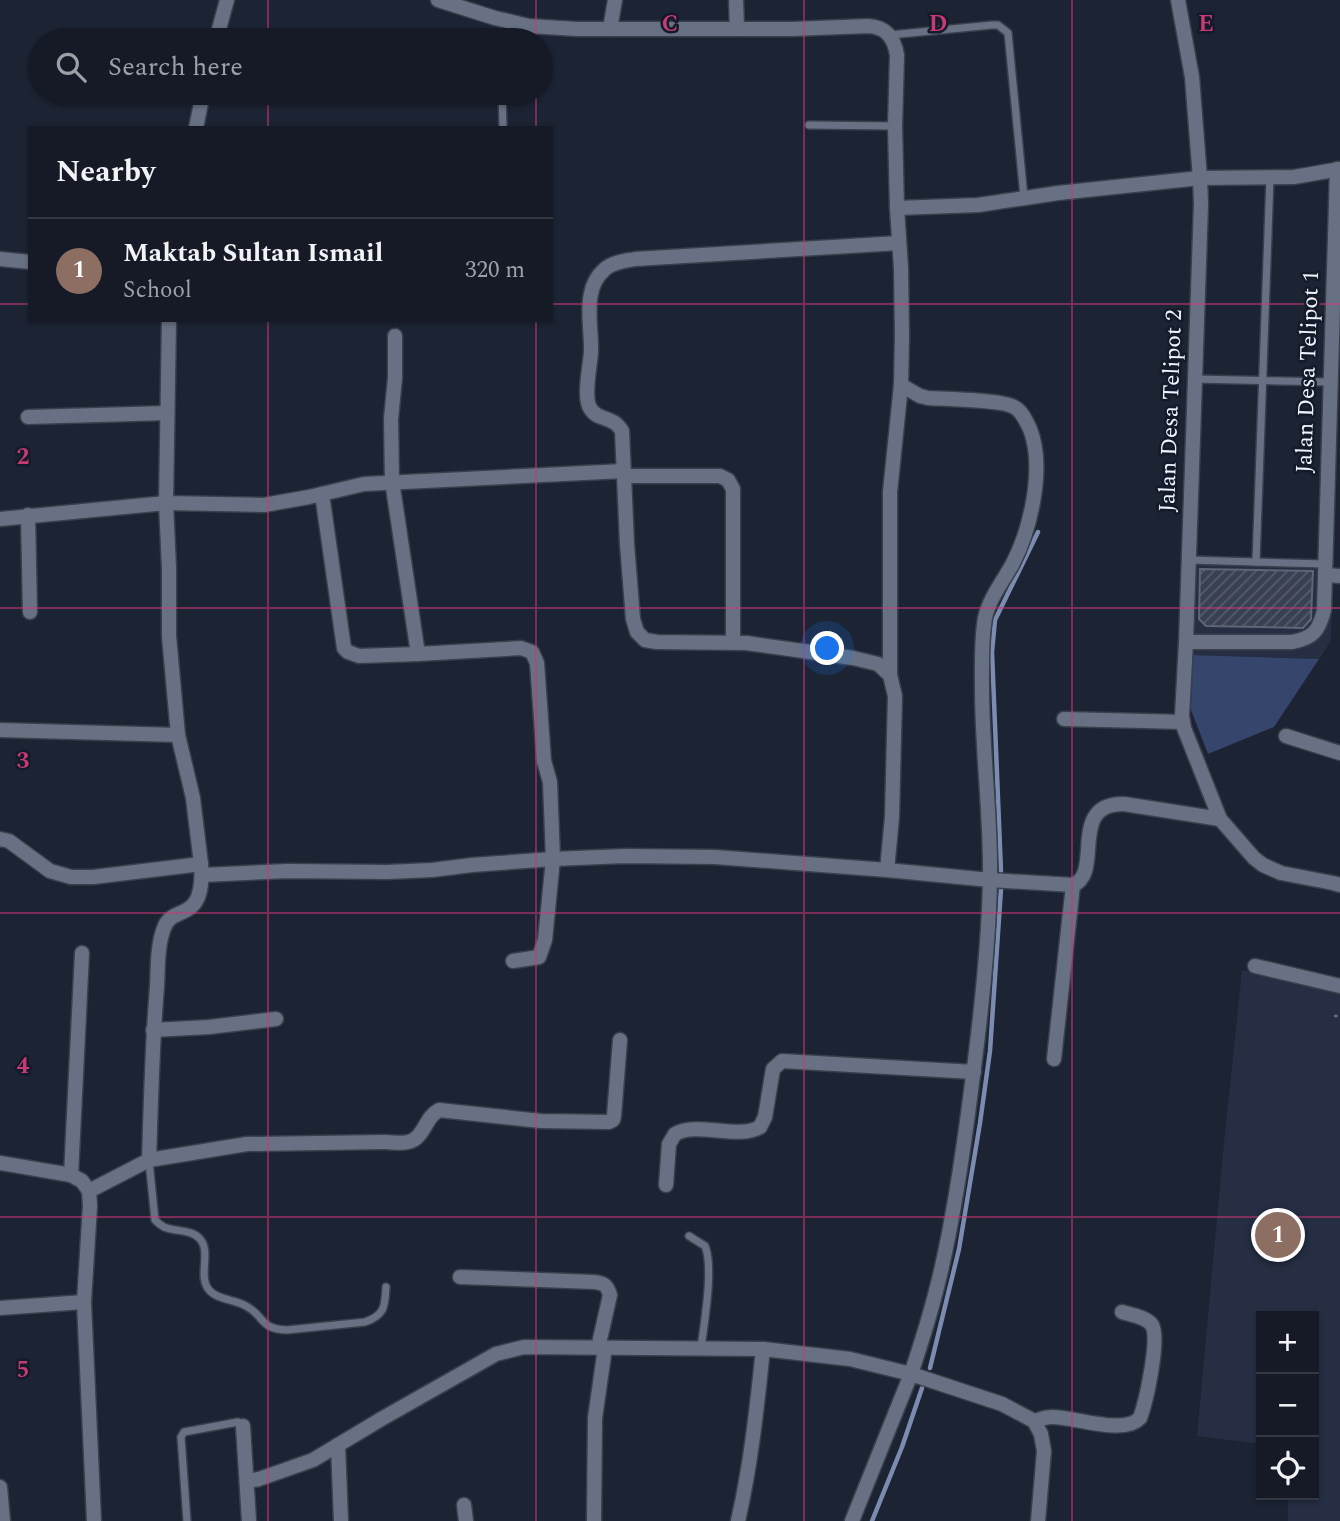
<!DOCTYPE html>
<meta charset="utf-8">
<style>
body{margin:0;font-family:Spectral,serif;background:#222732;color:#f1f3f6}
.controls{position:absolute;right:21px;bottom:21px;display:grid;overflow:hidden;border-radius:0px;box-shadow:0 2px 5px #0004}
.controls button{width:63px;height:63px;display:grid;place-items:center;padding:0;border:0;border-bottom:2px solid #343843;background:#151a26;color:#f1f3f6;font:35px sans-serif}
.you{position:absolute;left:828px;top:649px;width:24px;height:24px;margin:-18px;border:5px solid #fff;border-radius:50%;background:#1a73e8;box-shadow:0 0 0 10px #1a73e833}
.badge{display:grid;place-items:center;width:46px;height:46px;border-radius:50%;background:#2563eb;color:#fff;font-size:23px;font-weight:700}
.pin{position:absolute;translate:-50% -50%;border:4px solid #fff;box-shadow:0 2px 7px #0006}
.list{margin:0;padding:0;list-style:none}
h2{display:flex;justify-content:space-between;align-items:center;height:91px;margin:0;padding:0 28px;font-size:30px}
h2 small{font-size:23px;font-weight:400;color:#9da1a7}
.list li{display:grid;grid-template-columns:46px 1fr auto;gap:21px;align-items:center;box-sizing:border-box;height:105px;padding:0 28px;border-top:2px solid #343843}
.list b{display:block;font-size:26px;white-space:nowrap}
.list p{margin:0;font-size:23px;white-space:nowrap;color:#9da1a7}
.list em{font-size:23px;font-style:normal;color:#9da1a7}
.icon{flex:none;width:38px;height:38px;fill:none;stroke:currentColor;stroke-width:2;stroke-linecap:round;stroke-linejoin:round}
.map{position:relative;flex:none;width:1340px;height:1521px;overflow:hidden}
.search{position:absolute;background:#151a26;box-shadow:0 2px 5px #0004;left:28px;top:28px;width:525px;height:77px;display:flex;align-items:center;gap:18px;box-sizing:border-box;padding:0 24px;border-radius:38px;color:#9da1a7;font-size:26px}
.panel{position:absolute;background:#151a26;box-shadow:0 2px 5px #0004;left:28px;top:126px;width:525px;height:196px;border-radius:0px}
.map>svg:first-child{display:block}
</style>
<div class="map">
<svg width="1340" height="1521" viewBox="0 0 1340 1521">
<defs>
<pattern id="building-hatch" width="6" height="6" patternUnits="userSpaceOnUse" patternTransform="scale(1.75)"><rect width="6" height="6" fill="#394051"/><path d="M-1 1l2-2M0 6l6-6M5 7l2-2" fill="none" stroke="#565c6b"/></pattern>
</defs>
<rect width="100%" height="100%" fill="#1c2333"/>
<g fill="#252e43">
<polygon points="1196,555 1333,560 1331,641 1319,659 1192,655"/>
<polygon points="1242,970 1340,992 1340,1521 1288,1521 1288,1495 1314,1495 1314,1316 1261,1316 1261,1444 1197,1436 1223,1153"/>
</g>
<polygon fill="#35456b" points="1192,655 1319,659 1274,727 1208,754 1191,710"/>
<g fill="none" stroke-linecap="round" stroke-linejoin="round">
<g stroke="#7c8cb1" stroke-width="4.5">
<polyline points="1001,871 992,652 995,620 1038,532"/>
<polyline points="930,1368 959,1249 980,1123 990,1051 1001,889"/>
<polyline points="872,1521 902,1447 922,1388"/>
</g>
</g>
<polygon fill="url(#building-hatch)" stroke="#5d6577" stroke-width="2" points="1200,569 1313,571 1311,619 1303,628 1206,626 1199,619"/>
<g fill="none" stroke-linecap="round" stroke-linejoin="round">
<defs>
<g id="lane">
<polyline points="890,35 992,25 998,25 1008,33 1024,197"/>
<polyline points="507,40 510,22"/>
<polyline points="502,93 503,128"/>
<polyline points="809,125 895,126"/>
<polyline points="1195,379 1330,382"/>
<polyline points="1189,560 1325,564"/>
<polyline points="1256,562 1270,178"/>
<path d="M149,1161L155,1220C157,1222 162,1226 164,1227C175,1232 192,1229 200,1239C211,1251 199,1274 207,1287C214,1300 235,1299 246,1306C265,1316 259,1329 287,1330L365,1322C385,1315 385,1306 386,1287"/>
<path d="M689,1236L705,1246C714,1267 704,1324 701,1348"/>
<polyline points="187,1521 181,1437 184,1432 238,1422 243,1426"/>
</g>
<g id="street">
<path d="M438,0L495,18L529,26L577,29H792L868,26C886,27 894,37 897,55L895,126L897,208L901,268L902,336L901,385L890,492V675"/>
<polyline points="736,0 737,28"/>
<polyline points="1178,0 1192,77 1200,178 1201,204 1186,642 1182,716 1184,728 1220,819 1254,858 1263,865 1281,873 1333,883 1340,885"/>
<polyline points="610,29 615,0"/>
<polyline points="216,40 227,0"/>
<polyline points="196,128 203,93"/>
<polyline points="897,208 978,205 1058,193 1200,178 1294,177 1340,169"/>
<polyline points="0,259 30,262"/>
<polyline points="169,320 166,503 264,505 309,497 364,484 624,471"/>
<polyline points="395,336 395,378 391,419 392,481 418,654 521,648 532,652 537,663 544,761 550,782 553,859 545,940 539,957 513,961"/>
<polyline points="28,417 167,413"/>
<polyline points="624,476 720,476 728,480 733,489 733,642"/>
<polyline points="322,494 344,648 348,652 359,656 418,654"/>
<polyline points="28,515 30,612"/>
<path d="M0,519L166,503L169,568V636L178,735L193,798L201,864C202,876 202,897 192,906C183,915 169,913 164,928C157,946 158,968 157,987C152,1045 151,1102 149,1160L89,1191L90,1206L84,1302L94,1521"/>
<polyline points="1325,575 1340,576"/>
<path d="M1186,642H1292C1313,638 1319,631 1324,610L1337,169"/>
<polyline points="1064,719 1183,722"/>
<polyline points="0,730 178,735"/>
<polyline points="1286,736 1340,753"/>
<polyline points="0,839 9,841 50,871 71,877 93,877 201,864"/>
<path d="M887,870L892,817L895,696L890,675L878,664L853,658L746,643L657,642L645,640L637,632L633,619L627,544L622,431C620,428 618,425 615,423C606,417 594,418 589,406C584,393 590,366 591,352C592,326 581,289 605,269C613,262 625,261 635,259L899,243"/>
<path d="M202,875L288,871L387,872L432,870L472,865L553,859L625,856L715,857L887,870L990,880L1073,885C1104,873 1067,803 1124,804L1220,819"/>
<polyline points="1255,966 1340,986"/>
<polyline points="153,1030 209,1027 276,1019"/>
<polyline points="1054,1059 1073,885"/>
<path d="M149,1160L247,1144L385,1142C392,1142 401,1144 408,1142C424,1139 425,1117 439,1110L541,1121L609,1122L613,1120L614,1116L620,1040"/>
<polyline points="0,1163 71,1175 82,1181 89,1191"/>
<polyline points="71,1175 82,953"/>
<path d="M666,1185L669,1144L675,1134C697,1121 738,1140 760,1127L765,1117L773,1069L782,1061L974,1072"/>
<path d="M460,1277L594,1282C604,1283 607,1285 610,1295L598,1348"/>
<polyline points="0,1308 84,1302"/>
<path d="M1034,1421C1039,1420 1045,1417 1051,1417C1073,1416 1123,1436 1140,1418C1146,1402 1160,1339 1152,1325C1146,1317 1132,1315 1122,1312"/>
<polyline points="243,1426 249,1521"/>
<polyline points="338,1445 341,1521"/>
<path d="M247,1481L259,1479L313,1460L383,1418L496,1354L524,1347L763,1349L850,1359L911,1374C922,1341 932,1309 940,1275C955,1212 964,1147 972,1083C981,1015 989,946 990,878C991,814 982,752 982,688C982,665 981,641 985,618C989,599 1003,581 1012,565C1031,529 1045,467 1030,429C1026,421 1022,411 1014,407C1003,400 945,399 928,398L920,396L901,385"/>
<polyline points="0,1487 3,1521"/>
<polyline points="464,1505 466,1521"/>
<polyline points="594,1521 595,1418 605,1348"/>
<path d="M738,1521C751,1464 757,1407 763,1349"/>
<polyline points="852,1521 911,1374 1002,1404 1034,1421 1041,1434 1044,1451 1038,1521"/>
</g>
</defs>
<use href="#lane" stroke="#3a3f4c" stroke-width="10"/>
<use href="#street" stroke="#3a3f4c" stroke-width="17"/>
<polyline stroke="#686f7d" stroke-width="2.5" stroke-dasharray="3.5 5" stroke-linecap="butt" points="1334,1016 1340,1016"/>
<use href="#lane" stroke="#687183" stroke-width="7"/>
<use href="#street" stroke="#687183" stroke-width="14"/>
</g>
<path fill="none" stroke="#c93974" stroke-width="2" stroke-opacity="0.55" d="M268,0V40M536,0V40M804,0V1521M1072,0V1521M268,93V128M536,93V128M0,304H30M551,304H1340M268,320V1521M536,320V1521M0,608H1340M0,913H1340M0,1217H1340"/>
<g text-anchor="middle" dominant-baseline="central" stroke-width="5" stroke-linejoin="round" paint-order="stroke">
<g font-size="23" fill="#eff4ff" stroke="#131a29">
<text transform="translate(1308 372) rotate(-88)">Jalan Desa Telipot 1</text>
<text transform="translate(1171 411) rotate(-88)">Jalan Desa Telipot 2</text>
</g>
</g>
<g font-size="23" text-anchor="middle" font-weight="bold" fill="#c93974" stroke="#131a29" stroke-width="5" stroke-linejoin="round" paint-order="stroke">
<text x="670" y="31">C</text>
<text x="938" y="31">D</text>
<text x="1206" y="31">E</text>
<text x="23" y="464">2</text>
<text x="23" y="768">3</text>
<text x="23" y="1073">4</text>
<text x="23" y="1377">5</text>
</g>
</svg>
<div class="controls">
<button>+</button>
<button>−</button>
<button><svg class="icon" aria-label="locate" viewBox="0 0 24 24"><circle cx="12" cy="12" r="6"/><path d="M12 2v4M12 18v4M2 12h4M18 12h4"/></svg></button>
</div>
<div class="you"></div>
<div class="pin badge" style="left:1278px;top:1235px;background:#8d6e63">1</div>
<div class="search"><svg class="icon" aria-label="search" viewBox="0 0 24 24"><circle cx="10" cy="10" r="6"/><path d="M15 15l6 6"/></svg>Search here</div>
<section class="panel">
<h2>Nearby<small></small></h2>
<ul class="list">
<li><span class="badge" style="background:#8d6e63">1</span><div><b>Maktab Sultan Ismail</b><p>School</p></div><em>320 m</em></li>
</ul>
</section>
</div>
